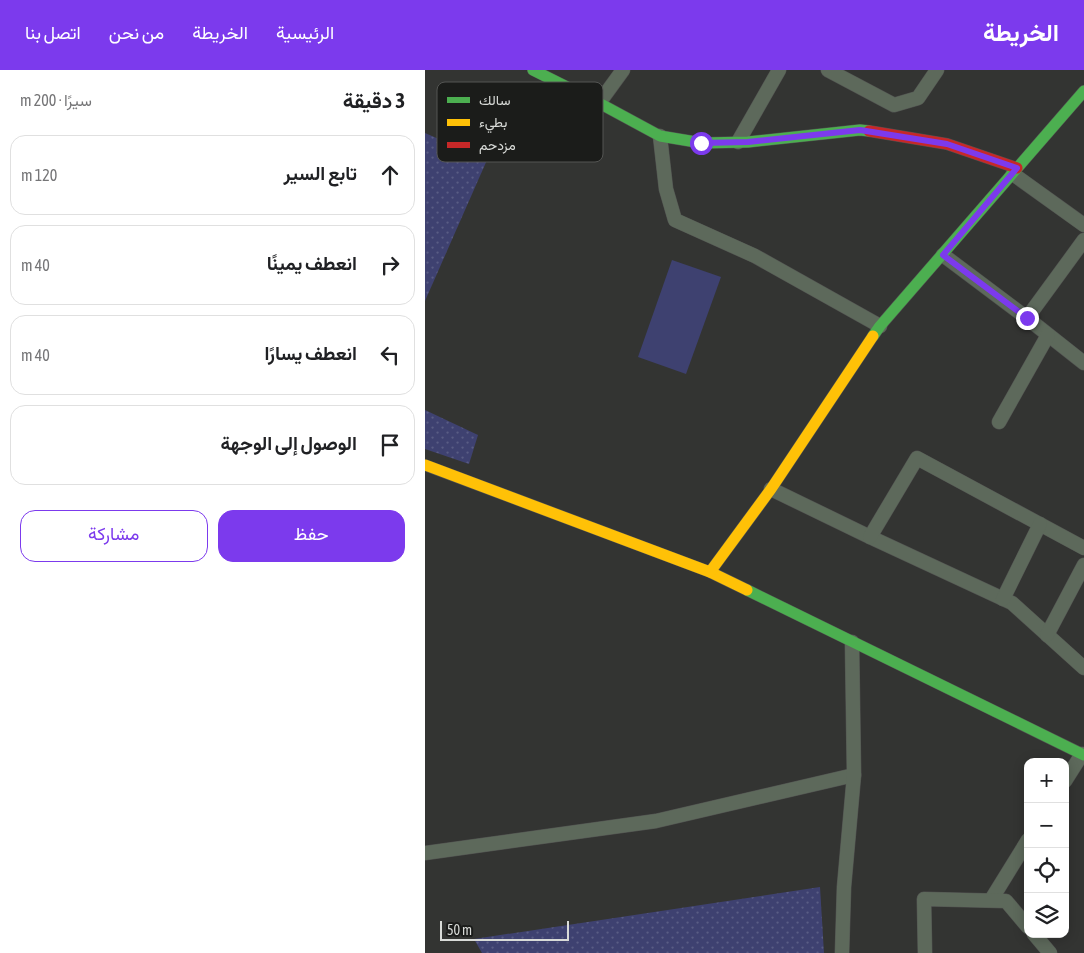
<!DOCTYPE html>
<html lang="ar">
<meta charset="utf-8">
<style>
body{margin:0;font-family:"Asap Condensed",Vazirmatn,sans-serif;background:#f2f2f2;color:#202124;direction:rtl}
.controls{position:absolute;right:15px;bottom:15px;display:grid;overflow:hidden;border-radius:10px;box-shadow:0 2px 12px #0003}
.controls button{width:45px;height:45px;display:grid;place-items:center;padding:0;border:0;border-bottom:1px solid #e0e0e0;background:#fff;color:#202124;font:25px sans-serif}
.scale{position:absolute;left:15px;bottom:12px;width:129px;box-sizing:border-box;padding-left:5px;border:2px solid #d9dbd8;border-top:0;font-size:14px;line-height:18px;white-space:nowrap;color:#d9dbd8;-webkit-text-stroke:4px #1b1c1a;paint-order:stroke}
.stop{position:absolute;width:15px;height:15px;margin:-11px;border:4px solid #7c3aed;border-radius:50%;background:#fff}
.stop.end{background:#7c3aed;border-color:#fff;box-shadow:0 1px 5px #0008}
.list{margin:0;padding:0;list-style:none}
h2{display:flex;justify-content:space-between;align-items:center;height:65px;margin:0;padding:0 20px;font-size:21px}
h2 small{font-size:16px;font-weight:400;color:#757577}
.list li{display:grid;grid-template-columns:32px 1fr auto;gap:15px;align-items:center;box-sizing:border-box;height:80px;margin:0 10px 10px;padding:0 10px;border:1px solid #e0e0e0;border-radius:15px}
.list b{display:block;font-size:19px;white-space:nowrap}
.list em{font-size:16px;font-style:normal;color:#757577}
.actions{display:flex;gap:10px;padding:15px 20px}
.actions a{flex:1;padding:11px 0;border:1px solid #7c3aed;border-radius:15px;text-align:center;font-size:18px;color:#7c3aed}
.actions .main{background:#7c3aed;color:#fff}
.icon{flex:none;width:28px;height:28px;fill:none;stroke:currentColor;stroke-width:2;stroke-linecap:round;stroke-linejoin:round}
.map{position:relative;flex:none;width:659px;height:883px;overflow:hidden;direction:ltr}
header{display:flex;align-items:center;gap:30px;box-sizing:border-box;height:70px;padding:0 25px;background:#7c3aed;color:#fff}
header strong{font-size:24px}
nav{display:flex;gap:28px;margin-inline-start:auto;font-size:18px}
main{display:flex}
aside{flex:1;background:#fff}
.map>svg:first-child{display:block}
</style>
<header>
<strong>الخريطة</strong>
<nav><a>الرئيسية</a><a>الخريطة</a><a>من نحن</a><a>اتصل بنا</a></nav>
</header>
<main>
<div class="map">
<svg width="659" height="883" viewBox="0 0 659 883">
<defs>
<pattern id="grass-dots" width="8" height="8" patternUnits="userSpaceOnUse" patternTransform="scale(1.25)"><rect width="8" height="8" fill="#3e4170"/><path d="M2 2h.1M6 6h.1" fill="none" stroke="#595c84" stroke-width="1.8" stroke-linecap="round"/></pattern>
</defs>
<rect width="100%" height="100%" fill="#333432"/>
<g fill="url(#grass-dots)">
<polygon points="0,63 62,90 0,231"/>
<polygon points="0,340 53,365 44,394 0,379"/>
<polygon points="395,817 399,883 57,883 49,869"/>
</g>
<polygon fill="#3e4170" points="247,190 296,207 261,304 213,287"/>
<g fill="none" stroke-linecap="round" stroke-linejoin="round">
<defs>
<g id="street">
<polyline points="403,0 469,35 493,28 512,0"/>
<polyline points="174,33 198,0"/>
<polyline points="235,66 241,119 250,150 330,186 455,256"/>
<polyline points="313,72 354,0"/>
<polyline points="588,104 659,155"/>
<polyline points="518,185 602,248 659,293"/>
<polyline points="602,248 659,170"/>
<polyline points="574,352 623,265"/>
<polyline points="346,419 445,467 587,533 659,598"/>
<polyline points="445,467 492,388 659,478"/>
<polyline points="578,529 615,454"/>
<polyline points="622,565 659,495"/>
<polyline points="640,711 657,684"/>
<polyline points="0,783 231,751 429,705"/>
<polyline points="566,830 603,770"/>
<polyline points="609,864 625,883"/>
<polyline points="417,883 419,817 429,705 427,572"/>
<polyline points="500,883 499,829 581,831 603,857"/>
</g>
<g id="fast">
<polyline points="108,0 174,33 235,66 277,73 323,72 435,60 444,61"/>
<polyline points="448,266 455,256 659,21"/>
<polyline points="322,520 659,685"/>
</g>
<g id="slow">
<polyline points="0,395 285,502 322,520"/>
<polyline points="285,502 346,419 448,266"/>
</g>
<polyline id="jam" points="444,61 522,74 592,98"/>
</defs>
<use href="#street" stroke="#515250" stroke-width="15"/>
<use href="#fast" stroke="#515250" stroke-width="12"/>
<use href="#slow" stroke="#515250" stroke-width="12"/>
<use href="#jam" stroke="#515250" stroke-width="12"/>
<use href="#street" stroke="#5d695b" stroke-width="14"/>
<use href="#fast" stroke="#4caf50" stroke-width="11"/>
<use href="#slow" stroke="#ffc107" stroke-width="11"/>
<use href="#jam" stroke="#c62828" stroke-width="11"/>
</g>
<g fill="none" stroke-linecap="round" stroke-linejoin="round">
<polyline stroke="#7c3aed" stroke-width="6" points="276,73 323,72 435,60 522,74 592,98 518,185 602,248"/>
</g>
<rect x="12" y="12" width="166" height="80" rx="8" fill="#1b1c1a" stroke="#545553" stroke-width="1"/>
<rect x="22" y="27" width="23" height="6" fill="#4caf50"/>
<rect x="22" y="49" width="23" height="7" fill="#ffc107"/>
<rect x="22" y="72" width="23" height="6" fill="#c62828"/>
<g font-size="14" fill="#d9dbd8">
<text x="54" y="35">سالك</text>
<text x="54" y="57">بطيء</text>
<text x="54" y="80">مزدحم</text>
</g>
</svg>
<div class="controls">
<button>+</button>
<button>−</button>
<button><svg class="icon" aria-label="locate" viewBox="0 0 24 24"><circle cx="12" cy="12" r="6"/><path d="M12 2v4M12 18v4M2 12h4M18 12h4"/></svg></button>
<button><svg class="icon" aria-label="layers" viewBox="0 0 24 24"><path d="M12 4l9 5-9 5-9-5zM3 14l9 5 9-5"/></svg></button>
</div>
<div class="scale">50 m</div>
<div class="stop" style="left:276px;top:73px"></div>
<div class="stop end" style="left:602px;top:248px"></div>
</div>
<aside>
<h2>3 دقيقة<small>سيرًا · 200 m</small></h2>
<ul class="list">
<li><svg class="icon" aria-label="ahead" viewBox="0 0 24 24"><path d="M12 20V5M6 11l6-6 6 6"/></svg><div><b>تابع السير</b></div><em>120 m</em></li>
<li><svg class="icon" aria-label="right" viewBox="0 0 24 24"><path d="M7 20v-9h11M14 6l5 5-5 5"/></svg><div><b>انعطف يمينًا</b></div><em>40 m</em></li>
<li><svg class="icon" aria-label="left" viewBox="0 0 24 24"><path d="M17 20v-9H6M10 6l-5 5 5 5"/></svg><div><b>انعطف يسارًا</b></div><em>40 m</em></li>
<li><svg class="icon" aria-label="arrive" viewBox="0 0 24 24"><path d="M6 21V4h12l-3 4 3 4H6"/></svg><div><b>الوصول إلى الوجهة</b></div></li>
</ul>
<div class="actions"><a class="main">حفظ</a><a>مشاركة</a></div>
</aside>
</main>
